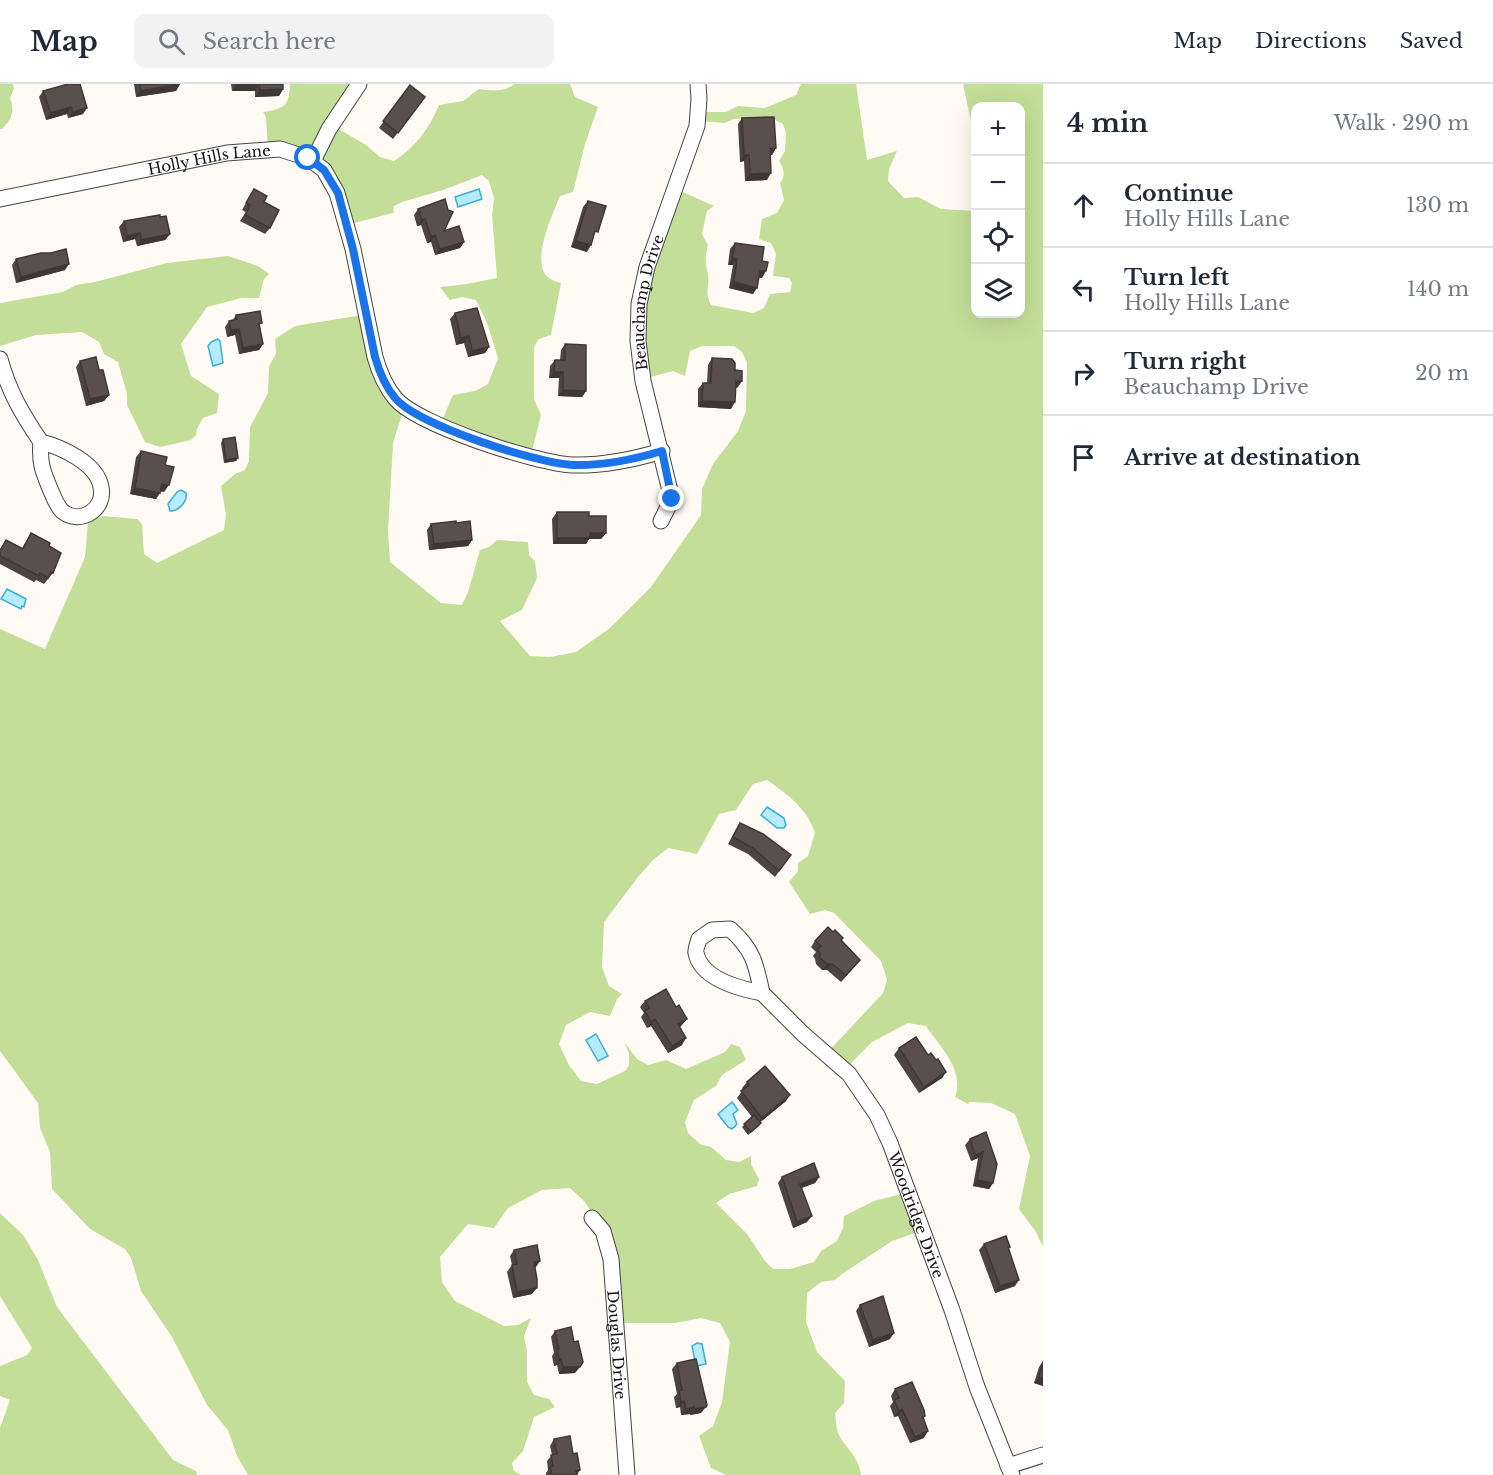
<!DOCTYPE html>
<meta charset="utf-8">
<style>
body{margin:0;font-family:"Libre Baskerville",serif;background:#f2f2f3;color:#1f2937}
.controls{position:absolute;right:18px;top:18px;display:grid;overflow:hidden;border-radius:12px;box-shadow:0 6px 24px #0002}
.controls button{width:54px;height:54px;display:grid;place-items:center;padding:0;border:0;border-bottom:2px solid #e0e1e3;background:#fff;color:#1f2937;font:30px sans-serif}
.stop{position:absolute;width:18px;height:18px;margin:-14px;border:4px solid #1a73e8;border-radius:50%;background:#fff}
.stop.end{background:#1a73e8;border-color:#fff;box-shadow:0 2px 6px #0008}
.list{margin:0;padding:0;list-style:none}
h2{display:flex;justify-content:space-between;align-items:center;height:78px;margin:0;padding:0 24px;font-size:26px}
h2 small{font-size:20px;font-weight:400;color:#747a83}
.list li{display:grid;grid-template-columns:39px 1fr auto;gap:18px;align-items:center;box-sizing:border-box;height:84px;padding:0 24px;border-top:2px solid #e0e1e3}
.list b{display:block;font-size:22px;white-space:nowrap}
.list p{margin:0;font-size:20px;white-space:nowrap;color:#747a83}
.list em{font-size:20px;font-style:normal;color:#747a83}
.icon{flex:none;width:33px;height:33px;fill:none;stroke:currentColor;stroke-width:2;stroke-linecap:round;stroke-linejoin:round}
.map{position:relative;flex:none;width:1043px;height:1391px;overflow:hidden}
header{display:flex;align-items:center;gap:36px;box-sizing:border-box;height:84px;padding:0 30px;background:#fff;border-bottom:2px solid #e0e1e3}
header strong{font-size:28px}
nav{display:flex;gap:33px;margin-inline-start:auto;font-size:21px}
.search{width:420px;height:54px;background:#f2f2f3;display:flex;align-items:center;gap:15px;box-sizing:border-box;padding:0 21px;border-radius:12px;color:#747a83;font-size:22px}
main{display:flex}
aside{flex:1;background:#fff}
.map>svg:first-child{display:block}
</style>
<header>
<strong>Map</strong>
<div class="search"><svg class="icon" aria-label="search" viewBox="0 0 24 24"><circle cx="10" cy="10" r="6"/><path d="M15 15l6 6"/></svg>Search here</div>
<nav><a>Map</a><a>Directions</a><a>Saved</a></nav>
</header>
<main>
<div class="map">
<svg width="1043" height="1391" viewBox="0 0 1043 1391">
<rect width="100%" height="100%" fill="#fffbf4"/>
<g fill="#c3de99">
<path d="M0,0H13L14,4L10,14C15,28 12,35 2,45H0Z"/>
<path d="M290,0H365L337,44L366,61L380,73L394,77C415,64 430,43 439,21L463,17L479,5C491,7 505,8 514,0H570L575,13L598,23L585,60L573,108L560,112C553,130 530,177 548,193C551,196 557,198 561,199L551,251L539,255L534,263V315L541,331L531,371L440,341L453,311L475,307L488,300L498,274L487,239L476,216L462,213L450,216L440,203L467,200L497,194L492,131L494,114L489,97L482,91L443,106L402,118L394,122L393,129L347,141L322,86L268,65L266,33L263,28C285,25 289,22 290,0Z"/>
<path d="M801,0H856L867,76L897,67L889,85L888,97L904,114L918,113L941,125L975,127L976,230H1020V22H976L975,46L971,37L963,0H1043V1163L1036,1148L1019,1125L1030,1072L1015,1030L991,1019L969,1018L968,1020L955,1013C965,986 940,963 926,942L908,939L872,958L844,986L828,968L883,909L887,896L881,877L834,829L825,826L810,830L789,798L798,787V779L808,772L815,749C807,724 788,711 767,696L753,700L736,726L719,730L697,770L668,764L653,776L638,793L604,838L602,883L609,902L622,910L617,915L610,932L590,928L566,941L559,960L569,981L581,997L597,1000L625,987L629,981V969L624,958L637,975L648,981L666,976L686,985L725,968L731,960L740,963L746,976L722,991L716,1002L694,1016L685,1038L688,1049L700,1060L711,1063L726,1076L739,1078L751,1072V1080L759,1095L757,1102L729,1110L716,1119L747,1150L765,1177L773,1185H790L814,1178L821,1167L837,1157L843,1144L844,1132L874,1117L905,1109L918,1148L892,1157L842,1190L835,1196L821,1198L807,1209L806,1238L817,1268L845,1297L844,1319L835,1329C836,1336 836,1343 838,1349C846,1365 859,1373 861,1391H726L711,1384L699,1352L713,1342L722,1318L730,1258L720,1239L701,1234L675,1239H620L610,1159L585,1118L570,1104L542,1106L508,1124L494,1144L468,1140L440,1173L442,1198L455,1217L504,1242L518,1241L531,1234L524,1252L527,1267V1298L534,1311L549,1315L555,1323L534,1333L523,1367L512,1379L514,1387L521,1391H248L237,1372L228,1346L207,1321L172,1253L141,1207L131,1174L125,1165L90,1145L52,1105L50,1068L40,1044L38,1019L0,967V545L45,565L85,473L88,438L103,432L137,435L142,440L144,470L157,479L224,446L226,431L221,402L235,390L245,386L249,377L250,343L268,309L269,282L276,270L275,255L295,242L362,231L376,281L404,324L393,359L388,447L390,478L441,519L462,521L468,508L480,466L489,463L497,456L528,458L529,471L535,477L537,494L522,526L500,537L530,572L550,573L576,568L610,544L651,503L701,431L702,405L713,380L738,347L746,327L747,278L742,268L734,262H702L690,267L685,292L673,287L647,294L636,224L674,104L714,122L707,127L702,150L708,161C704,176 706,178 708,191C710,204 704,206 711,221L753,229L764,224L770,210L790,208L792,199L789,194L773,192L776,170L771,159L759,155L762,135L777,129L784,116L780,99C786,91 784,85 779,77L785,67L786,49L783,40L772,34L734,35L725,39L699,37L697,28H726L738,22L765,24L796,11Z"/>
<polygon points="228,172 258,182 269,190 264,195 259,214 241,214 207,223 181,260 191,292 219,310 217,329 203,334 197,345 196,351 191,356 160,363 145,358 127,321 127,310 118,278 104,270 99,258 82,248 36,251 0,262 0,219 63,208 76,201 95,198 167,179"/>
<polygon points="0,1129 24,1152 38,1176 57,1223 173,1376 196,1387 197,1391 0,1391 0,1344 10,1316 0,1312 0,1282 27,1271 32,1264 0,1212"/>
</g>
<g fill="#b6ebf9" stroke="#39b0d4" stroke-width="1.5">
<polygon points="479,105 482,115 458,123 455,113"/>
<polygon points="218,255 220,257 223,279 213,282 208,262 211,258"/>
<path d="M181,406L186,409C188,417 178,428 170,427L168,420L177,408Z"/>
<polygon points="7,505 26,515 24,523 22,522 21,525 1,515"/>
<polygon points="767,723 784,734 786,741 784,744 777,744 761,731"/>
<polygon points="596,950 608,972 598,977 586,956"/>
<polygon points="732,1018 738,1026 733,1030 737,1040 732,1045 728,1043 718,1030"/>
<polygon points="697,1259 702,1260 706,1280 696,1282 692,1262"/>
</g>
<g fill="none" stroke-linecap="round" stroke-linejoin="round">
<defs>
<g id="minor">
<polyline points="313,77 329,45 359,0"/>
<path id="s1" d="M0,115L227,69L280,65L308,74L324,86L337,109L353,165L375,273C379,287 385,302 395,314C417,341 536,379 572,381C604,382 632,376 662,367"/>
<path d="M0,275C9,308 22,330 41,358"/>
<path d="M41,358C61,363 97,379 101,403C106,425 80,442 62,427C57,422 54,414 51,407C43,388 39,379 41,358Z"/>
<path id="s2" d="M661,437L672,415L643,297L638,257L639,220L647,183L697,42L699,15L698,0"/>
<path d="M730,845C753,865 756,880 762,909C741,905 701,895 696,869C695,865 698,860 699,855L712,846Z"/>
<path id="s3" d="M762,909L803,950L849,990L877,1031L890,1059L952,1226L977,1303L1012,1391"/>
<path id="s4" d="M592,1134L603,1147L611,1175L627,1391"/>
<polyline points="1008,1382 1043,1371"/>
</g>
</defs>
<use href="#minor" stroke="#444" stroke-width="17"/>
<use href="#minor" stroke="#fff" stroke-width="15"/>
</g>
<g fill="#4d4441">
<polygon points="134,0 180,0 176,7 136,13"/>
<polygon points="231,0 283,0 283,5 279,12 255,13 255,7 232,7"/>
<polygon points="410,1 425,13 393,55 379,44"/>
<polygon points="43,7 83,30 68,34 67,30 46,36 39,13"/>
<polygon points="742,34 776,64 772,71 770,71 767,96 745,97 744,77 740,78 738,40"/>
<polygon points="254,105 264,118 270,144 265,150 240,137 246,128 242,126"/>
<polygon points="588,117 587,168 571,163 583,123"/>
<polygon points="418,125 444,147 464,158 460,164 435,171 431,158 427,159 421,141 417,142 414,131"/>
<polygon points="160,133 170,150 165,156 137,162 135,155 123,158 119,143 124,137"/>
<polygon points="735,159 762,177 762,194 759,193 753,210 729,204 733,181 728,181 730,165"/>
<polygon points="16,175 65,186 16,199 12,181"/>
<polygon points="455,229 489,263 485,269 468,273 464,259 456,261 450,235"/>
<polygon points="236,231 260,242 263,260 259,266 239,270 235,251 227,253 225,243 229,237 233,236"/>
<polygon points="565,260 586,307 582,313 558,312 559,294 549,294 550,282 555,276 560,276 561,266"/>
<polygon points="712,274 735,286 742,297 737,304 736,304 731,325 698,323 698,305 703,299 707,299 708,281"/>
<polygon points="80,277 99,286 109,311 104,317 86,322 76,283"/>
<polygon points="223,355 238,374 236,377 224,379 221,359"/>
<polygon points="141,367 165,381 164,408 160,407 156,415 130,410 136,373"/>
<polygon points="557,428 589,432 606,449 601,455 589,455 586,460 553,460 552,435"/>
<polygon points="456,439 472,456 468,462 429,466 427,446 431,440"/>
<polygon points="31,449 49,462 53,489 44,500 36,496 34,498 0,480 0,465 6,456 22,464"/>
<polygon points="740,739 791,771 775,793 748,770 728,760 736,745"/>
<polygon points="833,848 860,876 841,898 827,886 822,886 816,880 815,875 813,872 816,868 811,863 815,857"/>
<polygon points="645,917 682,941 680,943 682,961 668,969 651,942 647,944 641,933 644,929 640,923"/>
<polygon points="899,964 928,971 936,976 946,988 942,994 919,1009 894,971"/>
<polygon points="747,998 786,1017 760,1038 761,1039 759,1042 748,1051 742,1043 752,1033 737,1014 743,1006 742,1004"/>
<polygon points="970,1055 997,1080 993,1099 989,1105 973,1102 978,1074 971,1077 965,1061"/>
<polygon points="782,1093 819,1093 815,1099 801,1104 807,1138 793,1144 778,1099"/>
<polygon points="984,1160 1010,1163 1009,1165 1015,1202 995,1209 979,1166"/>
<polygon points="514,1166 536,1183 535,1184 532,1210 513,1214 507,1188 512,1181 510,1172"/>
<polygon points="860,1221 890,1255 869,1263 856,1227"/>
<polygon points="555,1247 575,1289 559,1290 557,1281 554,1282 552,1272 554,1269 551,1253"/>
<polygon points="1043,1277 1043,1302 1034,1299 1039,1283"/>
<polygon points="677,1279 701,1329 690,1331 690,1330 681,1331 680,1323 676,1324 674,1313 677,1310 672,1285"/>
<polygon points="895,1305 925,1332 923,1335 924,1354 910,1359 898,1332 894,1333 890,1322 893,1318 891,1312"/>
<polygon points="554,1355 573,1370 580,1386 577,1391 546,1391 546,1389 548,1386 547,1377 552,1371 550,1362"/>
</g>
<g fill="#3f3735">
<polygon points="180,0 176,7 136,13 141,7"/>
<polygon points="259,0 255,7 232,7 236,1"/>
<polygon points="283,5 279,12 255,13 260,6"/>
<polygon points="71,23 67,30 46,36 51,29"/>
<polygon points="87,24 83,30 68,34 73,28"/>
<polygon points="776,64 772,71 765,71 770,65"/>
<polygon points="744,71 749,71 744,77 740,78"/>
<polygon points="771,89 767,96 745,97 750,90"/>
<polygon points="425,135 421,141 417,142 422,136"/>
<polygon points="140,149 135,155 123,158 127,152"/>
<polygon points="170,150 165,156 137,162 141,156"/>
<polygon points="435,151 431,158 427,159 431,153"/>
<polygon points="576,157 591,161 587,168 571,163"/>
<polygon points="464,158 460,164 435,171 440,165"/>
<polygon points="732,174 737,175 733,181 728,181"/>
<polygon points="69,180 65,186 16,199 21,193"/>
<polygon points="760,187 766,187 762,194 755,193"/>
<polygon points="734,198 757,204 753,210 729,204"/>
<polygon points="239,245 235,251 227,253 231,246"/>
<polygon points="469,252 464,259 456,261 461,254"/>
<polygon points="263,260 259,266 239,270 243,264"/>
<polygon points="489,263 485,269 468,273 472,267"/>
<polygon points="554,288 563,288 559,294 549,294"/>
<polygon points="736,297 742,297 737,304 732,303"/>
<polygon points="563,306 586,307 582,313 558,312"/>
<polygon points="109,311 104,317 86,322 90,315"/>
<polygon points="702,317 735,318 731,325 698,323"/>
<polygon points="238,374 236,377 224,379 226,376"/>
<polygon points="162,400 169,401 164,408 157,406"/>
<polygon points="135,404 160,409 156,415 130,410"/>
<polygon points="590,449 606,449 601,455 589,455 586,460 553,460 557,454"/>
<polygon points="472,456 468,462 429,466 434,460"/>
<polygon points="860,876 855,882 841,898 846,891"/>
<polygon points="827,880 832,880 827,886 822,886"/>
<polygon points="655,935 651,942 647,944 651,938"/>
<polygon points="687,935 682,941 674,946 678,940"/>
<polygon points="686,954 682,961 668,969 672,962"/>
<polygon points="946,988 942,994 919,1009 924,1003"/>
<polygon points="790,1011 786,1017 758,1040 762,1034"/>
<polygon points="983,1068 978,1074 971,1077 975,1071"/>
<polygon points="819,1093 815,1099 796,1106 800,1100"/>
<polygon points="977,1096 993,1099 989,1105 973,1102"/>
<polygon points="812,1132 807,1138 793,1144 797,1138"/>
<polygon points="540,1177 536,1183 529,1185 534,1178"/>
<polygon points="1019,1196 1015,1202 995,1209 1000,1202"/>
<polygon points="537,1204 532,1210 513,1214 517,1208"/>
<polygon points="894,1249 890,1255 869,1263 873,1256"/>
<polygon points="559,1275 561,1275 557,1281 554,1282"/>
<polygon points="563,1283 580,1283 575,1289 559,1290"/>
<polygon points="1039,1293 1043,1294 1043,1302 1034,1299"/>
<polygon points="684,1317 680,1323 676,1324 681,1318"/>
<polygon points="694,1323 690,1330 681,1331 686,1325"/>
<polygon points="706,1323 701,1329 690,1331 694,1325"/>
<polygon points="902,1325 898,1332 894,1333 899,1327"/>
<polygon points="928,1347 924,1354 910,1359 915,1353"/>
</g>
<g fill="#5a4f4c" stroke="#3f3735" stroke-width="1.5">
<polygon points="68,0 80,0 87,24 73,28 71,23 51,29 43,7"/>
<polygon points="140,0 180,0 141,7"/>
<polygon points="236,0 283,0 283,5 260,6 259,0"/>
<polygon points="410,1 425,13 398,49 383,37"/>
<polygon points="774,33 776,64 770,65 771,89 750,90 749,71 744,71 742,34"/>
<polygon points="254,105 267,112 264,118 279,126 270,144 245,131 250,121 246,119"/>
<polygon points="445,115 448,126 453,128 444,147 459,142 464,158 440,165 435,151 431,153 425,135 422,136 418,125"/>
<polygon points="588,117 606,122 598,148 595,147 591,161 576,157"/>
<polygon points="160,131 160,133 166,132 170,150 141,156 140,149 127,152 124,137"/>
<polygon points="735,159 764,163 762,177 768,178 766,187 760,187 757,204 734,198 737,175 732,174"/>
<polygon points="66,165 69,180 21,193 16,175 41,169 51,169"/>
<polygon points="477,224 489,263 472,267 469,252 461,254 455,229"/>
<polygon points="260,227 262,239 259,240 263,260 243,264 239,245 231,246 229,237 237,235 236,231"/>
<polygon points="565,260 586,261 586,307 563,306 563,288 554,288 555,276 565,276"/>
<polygon points="96,273 99,286 103,286 109,311 90,315 80,277"/>
<polygon points="712,274 732,275 735,279 735,286 742,287 742,297 736,297 735,318 702,317 703,299 711,299"/>
<polygon points="235,353 238,374 226,376 223,355"/>
<polygon points="141,367 167,373 165,381 174,383 169,401 162,400 160,409 135,404"/>
<polygon points="557,428 589,428 589,432 606,432 606,449 590,449 590,454 557,454"/>
<polygon points="456,437 456,439 470,437 472,456 434,460 431,440"/>
<polygon points="31,449 50,459 49,462 61,469 53,489 51,488 48,494 40,489 39,492 0,472 0,467 6,456 23,465"/>
<polygon points="740,739 763,750 791,771 779,787 753,764 733,753"/>
<polygon points="828,843 833,848 835,846 843,854 841,856 860,876 846,891 832,880 827,880 820,874 820,869 817,866 821,862 815,857"/>
<polygon points="666,905 676,923 679,921 687,935 678,940 686,954 672,962 655,935 651,938 645,927 649,924 645,917"/>
<polygon points="916,953 928,971 931,969 936,976 938,975 946,988 924,1003 899,964"/>
<polygon points="765,982 790,1011 762,1034 741,1007 749,1001 747,998"/>
<polygon points="754,1031 761,1039 751,1048 744,1040"/>
<polygon points="986,1048 997,1080 993,1099 977,1096 983,1068 975,1071 970,1055"/>
<polygon points="814,1079 819,1093 800,1100 812,1132 797,1138 782,1093"/>
<polygon points="1006,1152 1010,1163 1008,1163 1019,1196 1000,1202 984,1160"/>
<polygon points="537,1161 540,1177 534,1178 537,1195 537,1204 517,1208 512,1181 517,1180 514,1166"/>
<polygon points="883,1212 894,1249 873,1256 860,1221"/>
<polygon points="571,1243 574,1258 578,1257 583,1278 580,1283 563,1283 561,1275 559,1275 557,1265 559,1265 555,1247"/>
<polygon points="696,1275 707,1321 706,1323 694,1325 694,1323 686,1325 684,1317 681,1318 679,1307 682,1306 677,1279"/>
<polygon points="1043,1278 1043,1294 1039,1293"/>
<polygon points="912,1298 924,1326 925,1332 923,1333 928,1347 915,1353 902,1325 899,1327 894,1316 899,1314 895,1305"/>
<polygon points="570,1352 573,1370 577,1369 580,1386 576,1387 577,1391 552,1391 550,1383 553,1382 551,1371 557,1370 554,1355"/>
</g>
<g fill="none" stroke-linecap="round" stroke-linejoin="round">
<path stroke="#1a73e8" stroke-width="8" d="M308,74L324,86L338,109L353,165L375,273C379,287 385,302 395,314C417,341 536,379 572,381C603,382 632,376 662,367L672,415"/>
</g>
<g text-anchor="middle" dominant-baseline="central" stroke-width="6" stroke-linejoin="round" paint-order="stroke">
<g font-size="15" fill="#111" stroke="#fff">
<text stroke="none"><textPath href="#s1" startOffset="213">Holly Hills Lane</textPath></text>
<text stroke="none"><textPath href="#s2" startOffset="226">Beauchamp Drive</textPath></text>
<text stroke="none"><textPath href="#s3" startOffset="276">Woodridge Drive</textPath></text>
<text stroke="none"><textPath href="#s4" startOffset="132">Douglas Drive</textPath></text>
</g>
</g>
</svg>
<div class="controls">
<button>+</button>
<button>−</button>
<button><svg class="icon" aria-label="locate" viewBox="0 0 24 24"><circle cx="12" cy="12" r="6"/><path d="M12 2v4M12 18v4M2 12h4M18 12h4"/></svg></button>
<button><svg class="icon" aria-label="layers" viewBox="0 0 24 24"><path d="M12 4l9 5-9 5-9-5zM3 14l9 5 9-5"/></svg></button>
</div>
<div class="stop" style="left:308px;top:74px"></div>
<div class="stop end" style="left:672px;top:415px"></div>
</div>
<aside>
<h2>4 min<small>Walk · 290 m</small></h2>
<ul class="list">
<li><svg class="icon" aria-label="ahead" viewBox="0 0 24 24"><path d="M12 20V5M6 11l6-6 6 6"/></svg><div><b>Continue</b><p>Holly Hills Lane</p></div><em>130 m</em></li>
<li><svg class="icon" aria-label="left" viewBox="0 0 24 24"><path d="M17 20v-9H6M10 6l-5 5 5 5"/></svg><div><b>Turn left</b><p>Holly Hills Lane</p></div><em>140 m</em></li>
<li><svg class="icon" aria-label="right" viewBox="0 0 24 24"><path d="M7 20v-9h11M14 6l5 5-5 5"/></svg><div><b>Turn right</b><p>Beauchamp Drive</p></div><em>20 m</em></li>
<li><svg class="icon" aria-label="arrive" viewBox="0 0 24 24"><path d="M6 21V4h12l-3 4 3 4H6"/></svg><div><b>Arrive at destination</b></div></li>
</ul>
</aside>
</main>
